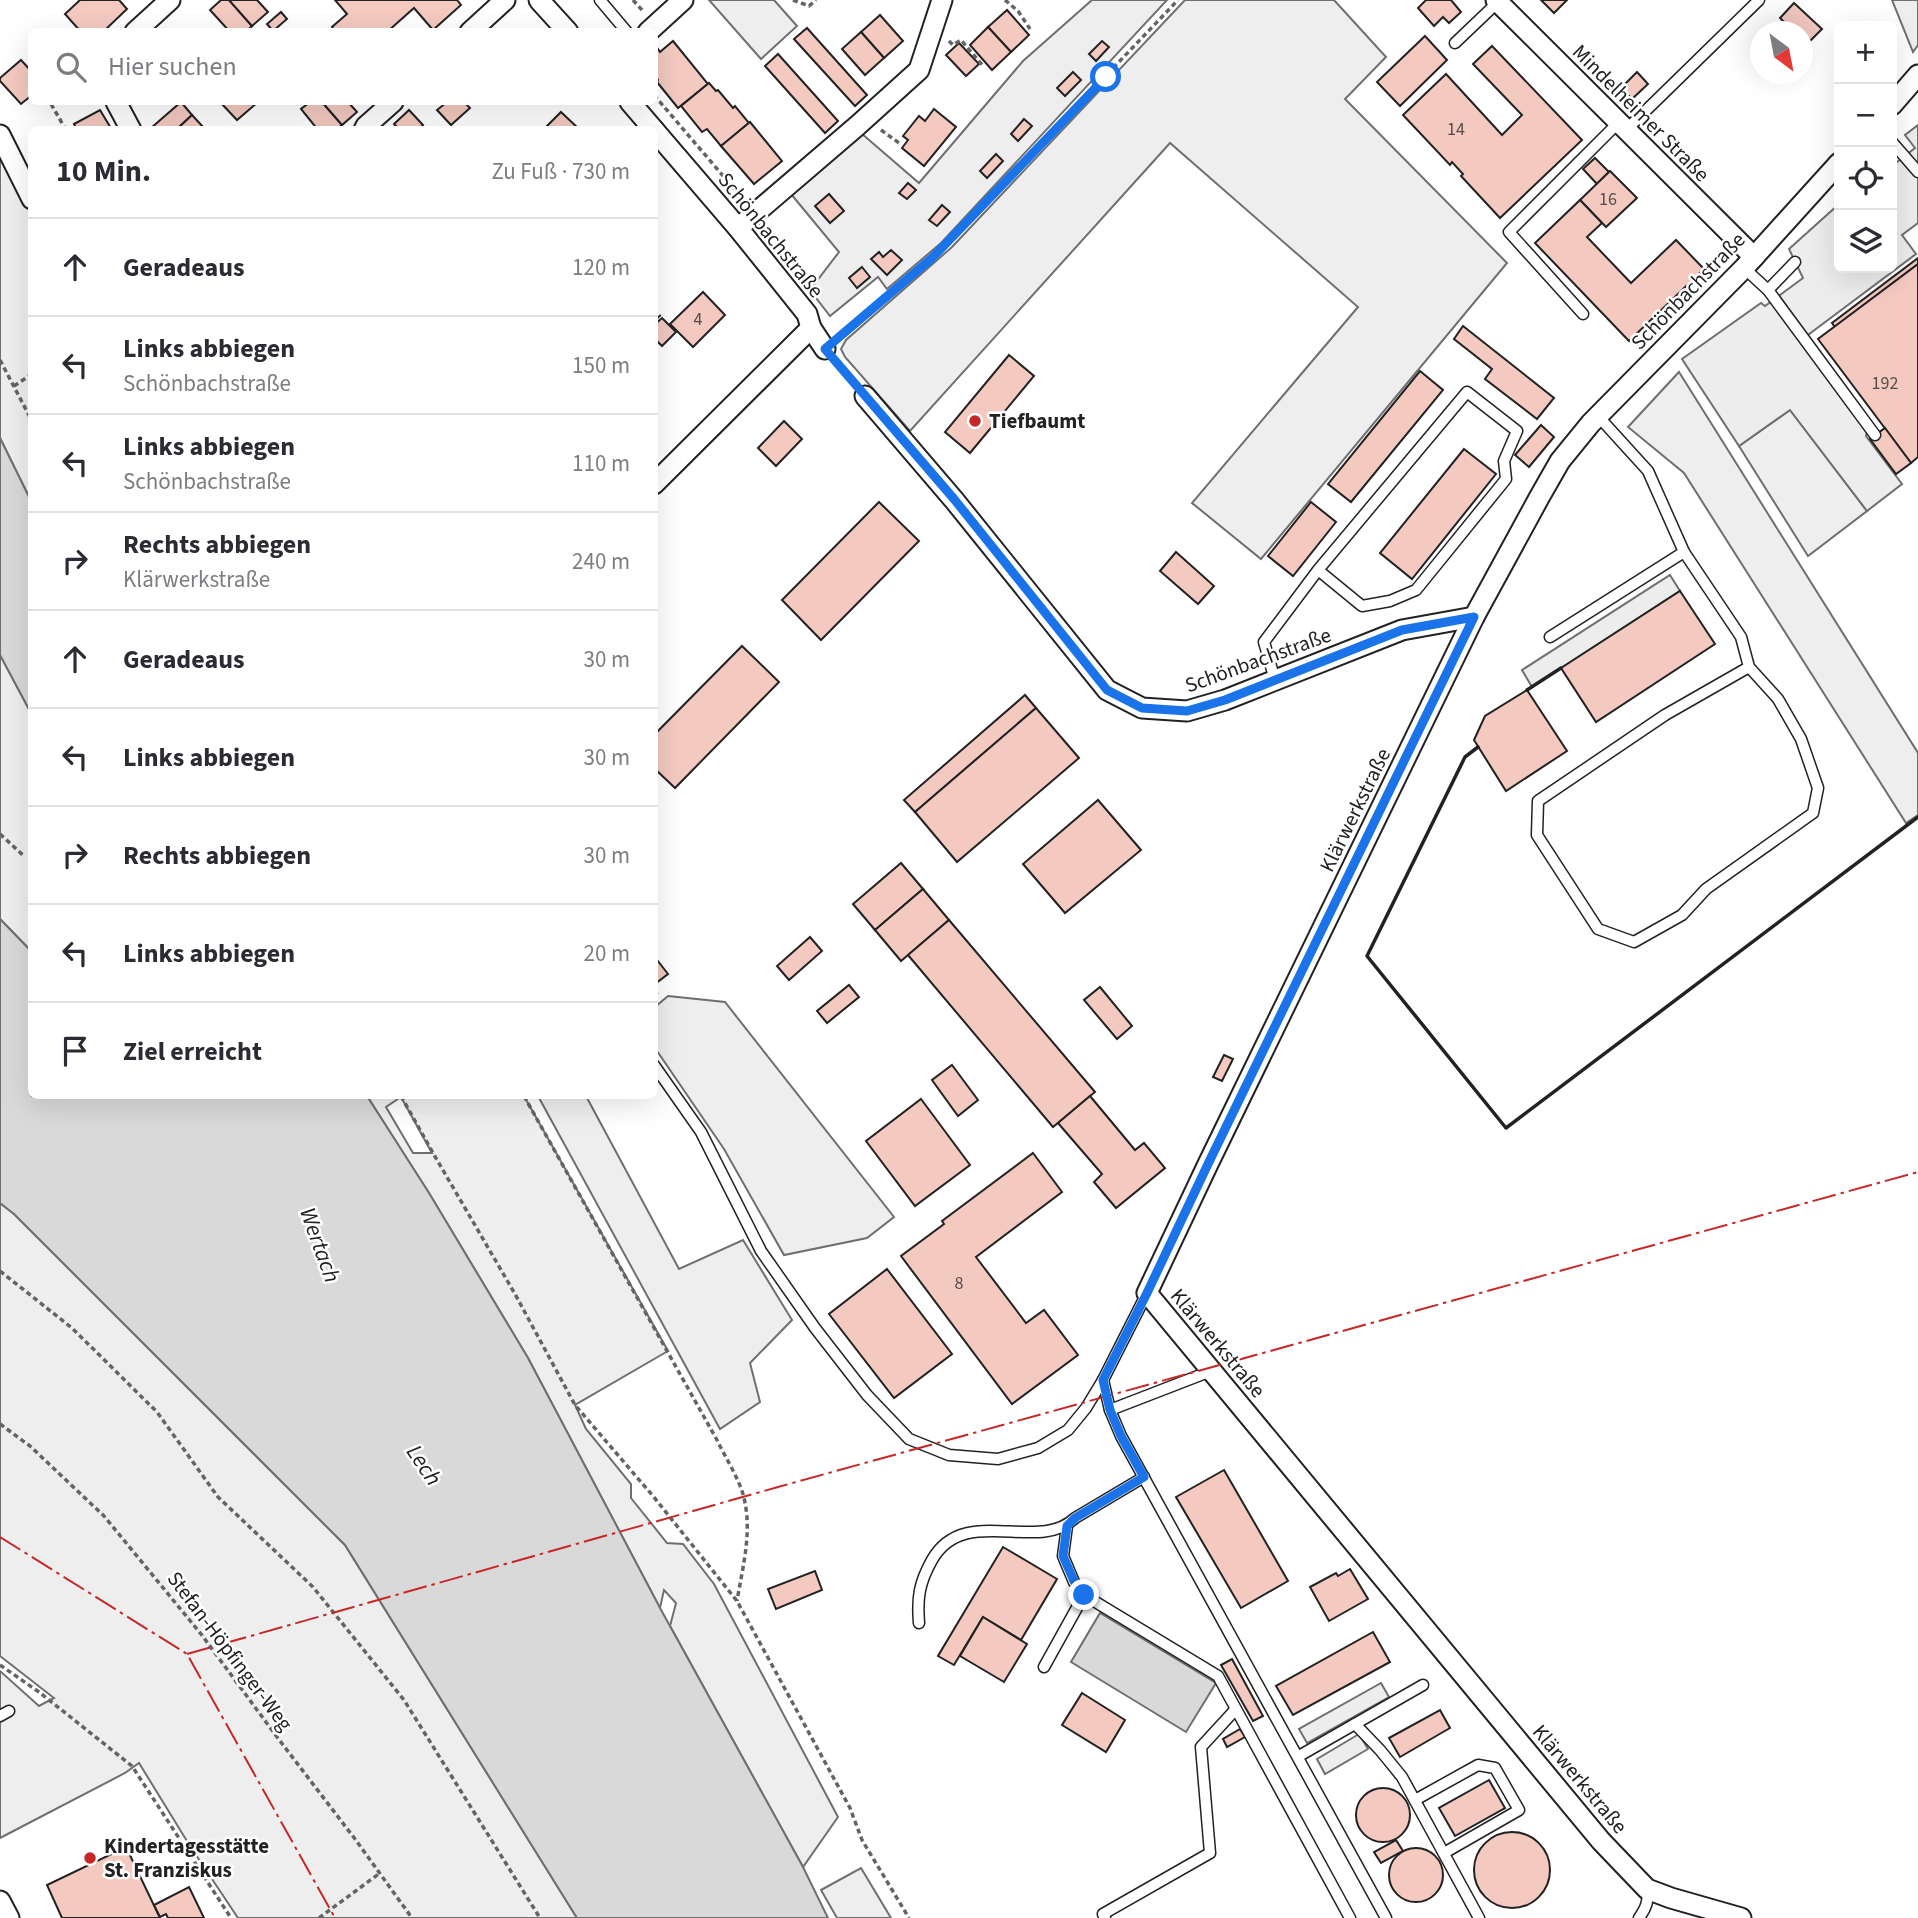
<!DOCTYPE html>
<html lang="de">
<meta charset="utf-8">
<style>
body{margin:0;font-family:"Source Sans 3",sans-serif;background:#f2f2f3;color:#2b2b33}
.controls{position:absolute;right:21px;top:21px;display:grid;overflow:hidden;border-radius:10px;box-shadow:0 7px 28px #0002}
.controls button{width:63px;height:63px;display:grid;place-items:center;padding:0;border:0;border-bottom:2px solid #e1e1e2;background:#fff;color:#2b2b33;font:35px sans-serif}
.compass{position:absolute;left:1750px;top:21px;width:63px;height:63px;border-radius:50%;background:#fff;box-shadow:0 7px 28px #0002;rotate:148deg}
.stop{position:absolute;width:21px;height:21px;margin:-16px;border:5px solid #1a73e8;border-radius:50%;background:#fff}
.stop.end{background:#1a73e8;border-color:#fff;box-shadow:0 2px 7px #0008}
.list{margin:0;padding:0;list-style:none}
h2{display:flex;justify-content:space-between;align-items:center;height:91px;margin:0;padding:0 28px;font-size:30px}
h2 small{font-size:23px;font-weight:400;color:#7c7c81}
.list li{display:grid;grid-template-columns:46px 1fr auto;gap:21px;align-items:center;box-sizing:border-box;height:98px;padding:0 28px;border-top:2px solid #e1e1e2}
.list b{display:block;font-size:26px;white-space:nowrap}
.list p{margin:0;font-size:23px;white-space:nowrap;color:#7c7c81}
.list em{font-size:23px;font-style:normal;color:#7c7c81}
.icon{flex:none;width:38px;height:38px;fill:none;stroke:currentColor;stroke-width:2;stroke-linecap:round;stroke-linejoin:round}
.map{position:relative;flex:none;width:1918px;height:1918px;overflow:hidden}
.search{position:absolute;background:#fff;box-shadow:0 7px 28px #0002;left:28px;top:28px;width:630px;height:77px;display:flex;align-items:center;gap:18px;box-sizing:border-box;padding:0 24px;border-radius:10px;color:#7c7c81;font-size:26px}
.panel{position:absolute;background:#fff;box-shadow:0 7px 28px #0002;left:28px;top:126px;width:630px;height:973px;border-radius:10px}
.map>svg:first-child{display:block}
</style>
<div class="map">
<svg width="1918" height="1918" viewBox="0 0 1918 1918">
<rect width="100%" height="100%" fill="#fff"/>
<g fill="#eee" stroke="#6f6f6f" stroke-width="2" fill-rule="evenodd">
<polygon points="709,0 774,0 797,26 761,59"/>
<polygon points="1092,0 1167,0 941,243 887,289 878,277 830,316 810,290 839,252 791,194 861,133 919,183 1023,61"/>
<polygon points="1185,0 1334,0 1386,57 1345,99 1507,263 1261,559 1192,503 1358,307 1170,143 910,431 845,357 841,349 846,340 952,247"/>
<polygon points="1892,0 1918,0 1918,45 1913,52"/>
<polygon points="0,135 31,199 31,501 0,438"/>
<polygon points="1679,372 1918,753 1918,815 1906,823 1684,473 1628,427"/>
<polygon points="1790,410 1867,511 1808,556 1739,446"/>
<polygon points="0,655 31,713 31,951 0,919"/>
<polygon points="668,996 725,1002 894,1217 867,1238 784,1255 724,1149 655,1048 655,1007"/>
<path d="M367,1096H524L668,1351L575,1405L586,1429L631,1484V1498L667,1543L683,1544L714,1584L838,1817L803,1867L670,1626L676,1603L664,1590L660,1608L528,1358L429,1193ZM401,1097L432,1153H413L386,1107Z"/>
<polygon points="538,1096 586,1096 679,1269 743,1240 792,1320 750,1363 760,1402 720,1429"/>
<polygon points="0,1203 14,1214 345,1545 577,1918 238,1918 190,1846 139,1763 125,1773 0,1838 0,1671 39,1706 54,1698 0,1656"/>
<polygon points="861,1868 891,1918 837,1918 821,1890"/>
</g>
<g fill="#ededed" stroke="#6f6f6f" stroke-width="2">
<polygon points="1918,125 1918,223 1902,235 1916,254 1804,338 1869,425 1866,436 1902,484 1867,511 1790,410 1739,446 1682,359 1761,303 1765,306 1803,278 1789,249 1839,204 1839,268 1892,268 1892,166 1915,148 1905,135"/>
<polygon points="1670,575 1680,591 1532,687 1522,670"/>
<polygon points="1381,1683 1389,1697 1307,1743 1299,1729"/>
<polygon points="1359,1734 1368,1749 1325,1774 1317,1759"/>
</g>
<g fill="#d9d9d9" stroke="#6f6f6f" stroke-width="2">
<polygon points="0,438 31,501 31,713 0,655"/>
<polygon points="0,919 31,951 32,1096 367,1096 429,1193 528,1358 660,1608 803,1867 828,1918 577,1918 345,1545 14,1214 0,1203"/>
<polygon points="1100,1613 1216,1683 1186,1732 1071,1662"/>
</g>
<g fill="#f3c9c0" stroke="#222" stroke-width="2">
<polygon points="80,0 119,0 127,9 103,32 81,32 65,14"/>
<polygon points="221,0 229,0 252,26 246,32 230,32 210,10"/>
<polygon points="229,0 257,0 268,12 252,26"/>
<polygon points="335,0 457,0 461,5 433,30 414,8 387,32 336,32 332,27 347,14"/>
<polygon points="1426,0 1451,0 1461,12 1449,23 1443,17 1434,26 1418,8"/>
<polygon points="1541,0 1567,0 1554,13"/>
<polygon points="1794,3 1822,29 1807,44 1802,39 1802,32 1794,32 1780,18"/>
<polygon points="1007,10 1029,35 1011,52 988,27"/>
<polygon points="281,12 287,19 273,31 267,24"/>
<polygon points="880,15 903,41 884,58 861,32"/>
<polygon points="988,27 1011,52 992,70 970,45"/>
<polygon points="807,28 867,95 855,106 794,39"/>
<polygon points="861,32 884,58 865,75 842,49"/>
<polygon points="1425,36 1447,60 1400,106 1377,82"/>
<polygon points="673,41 708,84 678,108 657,82 658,80 654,75 654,51 658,49 660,52"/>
<polygon points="1102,41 1109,47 1096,61 1089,54"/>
<polygon points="959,43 979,64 966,76 946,55"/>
<polygon points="1492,46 1582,140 1500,218 1461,176 1463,174 1452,162 1450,165 1403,115 1446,74 1502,135 1522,115 1473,64"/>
<polygon points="778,54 838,121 825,133 765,66"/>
<polygon points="21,60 32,72 32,95 21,104 0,81 0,78"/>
<polygon points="1073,72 1081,80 1065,96 1057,88"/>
<polygon points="1637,72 1648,84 1632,99 1621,88"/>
<polygon points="709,83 716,91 718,90 733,108 735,106 749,123 721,146 707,129 702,132 681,106"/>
<polygon points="181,102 192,115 176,130 153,130 151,128"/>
<polygon points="220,102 258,102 237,120"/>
<polygon points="310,102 322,102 342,125 336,130 318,130 301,109"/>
<polygon points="322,102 348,102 357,112 342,125"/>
<polygon points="447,102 464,102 470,108 451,125 437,110"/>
<polygon points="934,109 956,127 924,166 902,148 908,140 903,136 919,116 925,121"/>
<polygon points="100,110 112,130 77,130 74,124"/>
<polygon points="409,110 423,125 418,130 400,130 394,124"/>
<polygon points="561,112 579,129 543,130"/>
<polygon points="192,115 204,128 203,130 176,130"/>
<polygon points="1024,119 1032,126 1018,141 1011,134"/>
<polygon points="750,122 782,161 754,184 721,146"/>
<polygon points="996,154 1003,161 987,178 980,171"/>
<polygon points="1595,158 1609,172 1597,184 1583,169"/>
<polygon points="1610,171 1637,198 1606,227 1580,200"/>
<polygon points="908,183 916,190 907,199 899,193"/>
<polygon points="829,194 844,211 830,223 815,206"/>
<polygon points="1580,200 1602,223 1587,237 1631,283 1676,240 1704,269 1629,341 1535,243"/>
<polygon points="942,205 950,212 937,226 929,220"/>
<polygon points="891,250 902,260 887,275 871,259 879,252 883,257"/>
<polygon points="1918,258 1918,264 1835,327 1832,323"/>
<polygon points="1918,264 1918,457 1911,463 1818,339"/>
<polygon points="862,267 870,277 857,288 849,278"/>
<polygon points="703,292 725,315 693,347 670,324"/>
<polygon points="662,318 676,332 662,346 654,338 654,325"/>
<polygon points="1463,326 1554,398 1537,419 1485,379 1492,369 1454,339"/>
<polygon points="1009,355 1034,376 970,453 945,432"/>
<polygon points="1420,371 1443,390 1351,502 1328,484"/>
<polygon points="784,421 802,439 776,466 758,448"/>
<polygon points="1541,425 1554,437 1529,467 1515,455"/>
<polygon points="1885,428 1911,463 1896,474 1870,439"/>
<polygon points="1464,449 1496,474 1412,579 1380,553"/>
<polygon points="879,502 919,541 821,640 782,600"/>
<polygon points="1311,502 1336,522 1293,576 1268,556"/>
<polygon points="1176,552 1214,586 1198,604 1160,571"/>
<polygon points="1680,591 1715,644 1596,722 1561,668"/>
<polygon points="742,646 779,682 675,788 654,768 654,735"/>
<polygon points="1527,690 1567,751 1506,791 1474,740 1485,716"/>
<polygon points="1025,695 1036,708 915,812 904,800"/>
<polygon points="1036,708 1079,758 957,862 915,812"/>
<polygon points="1098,800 1141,850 1065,913 1023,864"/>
<polygon points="901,863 923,889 875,930 853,904"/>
<polygon points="923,889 949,920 901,961 875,930"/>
<polygon points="949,920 1095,1092 1053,1127 908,955"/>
<polygon points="810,937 822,951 789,980 777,966"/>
<polygon points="654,956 668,974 655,984 654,984"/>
<polygon points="849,985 859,997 827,1023 817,1011"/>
<polygon points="1100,987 1132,1026 1117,1039 1084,1000"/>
<polygon points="1224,1055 1233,1059 1222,1081 1213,1077"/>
<polygon points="952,1065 978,1100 958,1116 932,1080"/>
<polygon points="1090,1096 1135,1150 1144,1143 1165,1168 1116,1208 1094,1182 1102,1174 1058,1123"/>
<polygon points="921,1099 970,1165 915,1206 866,1141"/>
<polygon points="1033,1153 1062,1192 976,1257 1026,1323 1044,1310 1078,1355 1012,1404 901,1256 944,1224 942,1221"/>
<polygon points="887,1269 952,1354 894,1398 829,1314"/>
<polygon points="1224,1470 1288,1581 1241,1608 1176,1497"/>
<polygon points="1003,1547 1057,1579 1021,1640 983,1617 954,1665 938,1656"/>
<polygon points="1350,1569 1368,1599 1329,1621 1310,1587 1336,1573 1338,1576"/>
<polygon points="815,1571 822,1590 776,1609 768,1589"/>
<polygon points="983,1617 1027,1644 1004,1682 960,1656"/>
<polygon points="1373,1632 1390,1662 1293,1715 1276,1686"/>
<polygon points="1232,1659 1263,1716 1253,1721 1221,1665"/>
<polygon points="1082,1693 1125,1720 1106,1752 1062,1725"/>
<polygon points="1440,1710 1450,1728 1400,1757 1389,1738"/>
<polygon points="1240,1729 1245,1737 1227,1747 1223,1739"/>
<polygon points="1489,1780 1505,1808 1455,1836 1439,1808"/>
<circle cx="1383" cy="1815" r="27"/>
<circle cx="1512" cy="1870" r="38"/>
<polygon points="1396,1840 1403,1851 1381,1863 1374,1852"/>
<polygon points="126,1847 160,1918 62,1918 47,1885"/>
<circle cx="1416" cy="1875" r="27"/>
<polygon points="189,1887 204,1918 168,1918 166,1914 160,1917 154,1905"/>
</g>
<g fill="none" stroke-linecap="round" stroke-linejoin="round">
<defs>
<g id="lane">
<polyline points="600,0 627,32"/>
<polyline points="1455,43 1498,2"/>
<polyline points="1626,130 1759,0"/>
<polyline points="1892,142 1918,172"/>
<polyline points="1744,268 1768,290 1875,435"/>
<polyline points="1768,290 1795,262"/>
<polyline points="1583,314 1509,232 1619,122"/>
<polyline points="1684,552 1741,637 1749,667 1778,699 1801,739 1818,788 1813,813 1706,889 1682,915 1634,942 1598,929 1537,835 1538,801 1665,715 1749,667"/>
<polyline points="1550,637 1684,552 1648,471 1598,416"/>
<polyline points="1275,680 1264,642 1318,570 1467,392 1517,431 1504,461 1506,479 1416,590 1390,601 1362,606 1318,570"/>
<polyline points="654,1065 701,1132 761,1251 815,1328 867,1395 909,1439 949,1455 998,1459 1038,1448 1068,1430 1086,1408 1103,1380 1147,1293"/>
<polyline points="1103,1380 1110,1410 1121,1436 1386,1918"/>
<polyline points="1110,1410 1211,1371"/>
<polyline points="1084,1595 1218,1676 1350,1918"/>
<path d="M919,1623C917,1598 919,1583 932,1560C964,1503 1038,1554 1075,1518L1144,1477"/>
<polyline points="1044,1667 1084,1595 1074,1582 1063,1556 1067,1526"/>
<polyline points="0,1716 9,1711"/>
<polyline points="1355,1724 1380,1750 1402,1777 1479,1918"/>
<polyline points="1299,1756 1423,1685"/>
<polyline points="1415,1800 1478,1765 1495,1768 1519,1810 1444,1853"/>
<polyline points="1105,1918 1103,1914 1210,1853 1201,1747 1235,1710"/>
<path d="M1639,1918C1646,1908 1649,1901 1647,1889"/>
</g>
<g id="street">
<polyline points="539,0 568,32"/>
<polyline points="1496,0 1754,257"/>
<polyline points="135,32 170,0"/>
<polyline points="470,32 505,0"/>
<polyline points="648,32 683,0"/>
<polyline points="116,102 131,130"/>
<polyline points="630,102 654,130"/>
<polyline points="1892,105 1918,75"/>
<polyline points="364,130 366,126 393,102"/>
<polyline points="654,130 738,228 807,314 811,328 825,349"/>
<polyline points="0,135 32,199"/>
<polyline points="738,228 857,126 919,70 942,0"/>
<polyline points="865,396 954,500 1107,690 1142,708 1187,711 1225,700 1402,630 1474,617"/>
<polyline points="654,484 811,328"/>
<polyline points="0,1901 9,1918"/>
<polyline points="1741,1918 1671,1898 1647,1889 1601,1841 1147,1293 1208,1164 1474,617 1540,496 1560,461 1591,423 1744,268 1839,163"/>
</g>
</defs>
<use href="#lane" stroke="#222" stroke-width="13"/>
<use href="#street" stroke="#222" stroke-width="23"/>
<g stroke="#646464" stroke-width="3.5" stroke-dasharray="5 3.5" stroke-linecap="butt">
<polyline points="633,0 642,10"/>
<polyline points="793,0 809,6 816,0"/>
<polyline points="1005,0 1018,11 1030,29"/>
<polyline points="949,41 953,45 961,40 983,66"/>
<polyline points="654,95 736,191"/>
<polyline points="51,104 66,130"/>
<polyline points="881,130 899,143"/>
<polyline points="841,336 932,258 1178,0"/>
<polyline points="0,360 32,421"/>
<polyline points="837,363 853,381"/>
<polyline points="14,386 32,374"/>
<polyline points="0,834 25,857"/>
<polyline points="654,991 660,997"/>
<polyline points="401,1096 433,1153 515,1294 575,1405 653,1496 737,1601 850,1808 862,1840 909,1918"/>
<path d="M524,1096L717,1440C725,1457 737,1475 743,1494C753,1530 743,1565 737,1601"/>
<polyline points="0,1271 72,1328 157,1412 218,1497 313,1587 404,1700 540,1918"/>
<polyline points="0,1424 30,1446 104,1516 201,1634 277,1737 355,1839 412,1918"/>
<polyline points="0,1665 39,1692 132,1766 231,1918"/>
<polyline points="319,1918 380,1873"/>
</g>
<use href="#lane" stroke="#fff" stroke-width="10"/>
<use href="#street" stroke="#fff" stroke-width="19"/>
<polyline stroke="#222" stroke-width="2" stroke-dasharray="9 3.5" stroke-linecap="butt" points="654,321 662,314"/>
<g stroke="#222" stroke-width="3.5">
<polyline points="1527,690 1561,668"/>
<polyline points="1478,747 1465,757 1367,956 1506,1128 1918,817"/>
</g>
<g stroke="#c62828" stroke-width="2" stroke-dasharray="24 5 3.5 5" stroke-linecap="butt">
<polyline points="0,1537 187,1654 335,1918"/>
<polyline points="187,1654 778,1487 1918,1172"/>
</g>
</g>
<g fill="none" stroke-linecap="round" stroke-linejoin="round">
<polyline stroke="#1a73e8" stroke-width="9" points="1084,1595 1074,1581 1063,1556 1067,1526 1075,1518 1144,1477 1121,1436 1110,1410 1103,1380 1147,1293 1208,1164 1474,617 1402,630 1225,700 1187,711 1142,708 1107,690 954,499 825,349 932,258 1106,77"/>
</g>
<g fill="#c62828" stroke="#fff" stroke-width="2.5">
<circle cx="975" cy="421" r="7"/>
<circle cx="90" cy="1858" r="7"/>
</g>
<g text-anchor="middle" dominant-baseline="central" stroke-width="5" stroke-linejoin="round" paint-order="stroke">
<g font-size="18" fill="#564c4a">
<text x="1456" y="129">14</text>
<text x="1608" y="199">16</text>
<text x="698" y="319">4</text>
<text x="1885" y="383">192</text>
<text x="959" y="1283">8</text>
</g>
<g font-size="21" fill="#222" stroke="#fff">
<text transform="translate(1641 113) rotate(45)">Mindelheimer Straße</text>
<text transform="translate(771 235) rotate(51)">Schönbachstraße</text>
<text transform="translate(1688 291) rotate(-46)">Schönbachstraße</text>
<text transform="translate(1258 660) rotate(-20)">Schönbachstraße</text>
<text transform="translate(1355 810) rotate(-64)">Klärwerkstraße</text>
<text transform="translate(1218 1343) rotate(50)">Klärwerkstraße</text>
<text transform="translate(230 1651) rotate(53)">Stefan-Höpfinger-Weg</text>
<text transform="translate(1580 1779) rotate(50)">Klärwerkstraße</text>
</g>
<g font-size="21" font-weight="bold" fill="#222" stroke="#fff" text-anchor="start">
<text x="989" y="421">Tiefbaumt</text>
<text x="104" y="1846">Kindertagesstätte<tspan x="104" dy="24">St. Franziskus</tspan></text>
</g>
<g font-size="23" font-style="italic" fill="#222" stroke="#fff">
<text transform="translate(320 1245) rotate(70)">Wertach</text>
<text transform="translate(424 1465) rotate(56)">Lech</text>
</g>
</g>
</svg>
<div class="controls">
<button>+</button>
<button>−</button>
<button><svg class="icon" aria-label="locate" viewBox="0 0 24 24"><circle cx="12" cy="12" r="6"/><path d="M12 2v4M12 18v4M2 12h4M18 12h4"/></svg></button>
<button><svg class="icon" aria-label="layers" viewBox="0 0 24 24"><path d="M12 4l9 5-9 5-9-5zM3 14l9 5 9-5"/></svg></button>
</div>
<svg class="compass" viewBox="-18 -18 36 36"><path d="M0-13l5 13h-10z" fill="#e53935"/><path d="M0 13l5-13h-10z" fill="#7c7c81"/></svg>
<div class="stop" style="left:1106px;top:77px"></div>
<div class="stop end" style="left:1084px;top:1595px"></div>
<div class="search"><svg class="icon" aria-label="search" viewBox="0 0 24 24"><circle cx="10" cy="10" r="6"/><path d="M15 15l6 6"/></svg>Hier suchen</div>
<section class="panel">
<h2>10 Min.<small>Zu Fuß · 730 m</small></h2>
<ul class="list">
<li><svg class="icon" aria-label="ahead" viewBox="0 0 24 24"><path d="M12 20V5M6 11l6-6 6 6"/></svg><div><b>Geradeaus</b></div><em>120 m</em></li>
<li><svg class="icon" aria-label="left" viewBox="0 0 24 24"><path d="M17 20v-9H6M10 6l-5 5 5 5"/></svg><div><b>Links abbiegen</b><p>Schönbachstraße</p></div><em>150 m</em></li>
<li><svg class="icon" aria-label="left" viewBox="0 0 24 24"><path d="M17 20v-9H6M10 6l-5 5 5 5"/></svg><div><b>Links abbiegen</b><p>Schönbachstraße</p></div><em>110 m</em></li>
<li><svg class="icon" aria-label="right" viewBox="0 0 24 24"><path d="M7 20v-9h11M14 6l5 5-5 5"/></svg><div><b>Rechts abbiegen</b><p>Klärwerkstraße</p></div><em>240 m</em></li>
<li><svg class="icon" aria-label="ahead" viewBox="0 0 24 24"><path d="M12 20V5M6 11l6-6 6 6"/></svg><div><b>Geradeaus</b></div><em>30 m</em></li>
<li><svg class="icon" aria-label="left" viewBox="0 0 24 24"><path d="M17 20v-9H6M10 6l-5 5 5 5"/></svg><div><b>Links abbiegen</b></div><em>30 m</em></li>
<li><svg class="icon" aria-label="right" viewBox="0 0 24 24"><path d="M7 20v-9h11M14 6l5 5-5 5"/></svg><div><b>Rechts abbiegen</b></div><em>30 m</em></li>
<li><svg class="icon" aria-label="left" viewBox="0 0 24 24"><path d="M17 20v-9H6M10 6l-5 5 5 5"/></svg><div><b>Links abbiegen</b></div><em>20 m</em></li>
<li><svg class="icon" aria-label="arrive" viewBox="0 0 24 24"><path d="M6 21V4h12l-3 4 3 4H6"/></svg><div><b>Ziel erreicht</b></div></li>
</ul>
</section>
</div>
